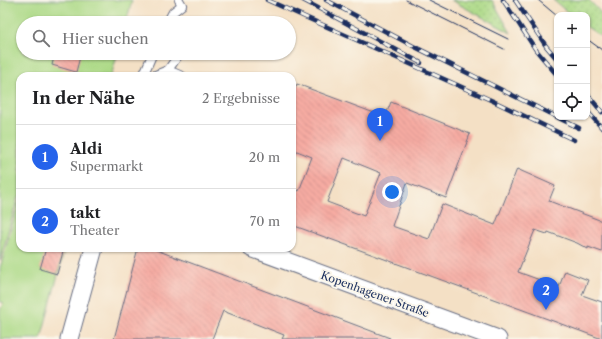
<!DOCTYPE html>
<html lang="de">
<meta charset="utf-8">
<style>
body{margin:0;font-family:"Libre Caslon Text",serif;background:#f6f6f6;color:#202124}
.controls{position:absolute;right:12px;top:12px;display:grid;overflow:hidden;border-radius:8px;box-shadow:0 1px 3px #0004}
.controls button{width:36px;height:36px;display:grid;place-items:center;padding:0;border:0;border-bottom:1px solid #e0e0e0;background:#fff;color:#202124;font:20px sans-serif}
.you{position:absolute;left:392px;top:192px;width:14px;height:14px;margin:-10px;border:3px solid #fff;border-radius:50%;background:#1a73e8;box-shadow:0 0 0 6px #1a73e833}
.badge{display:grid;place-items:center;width:26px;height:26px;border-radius:50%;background:#2563eb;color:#fff;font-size:13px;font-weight:700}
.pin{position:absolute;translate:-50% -33px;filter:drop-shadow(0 1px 2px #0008)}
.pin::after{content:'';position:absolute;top:21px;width:14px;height:12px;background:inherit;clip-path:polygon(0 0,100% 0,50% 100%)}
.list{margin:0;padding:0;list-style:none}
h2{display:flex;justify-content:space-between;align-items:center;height:52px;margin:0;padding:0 16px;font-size:17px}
h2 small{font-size:13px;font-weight:400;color:#757577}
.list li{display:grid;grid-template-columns:26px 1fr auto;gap:12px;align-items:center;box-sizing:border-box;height:64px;padding:0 16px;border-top:1px solid #e0e0e0}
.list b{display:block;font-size:15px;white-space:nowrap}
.list p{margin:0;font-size:13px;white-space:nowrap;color:#757577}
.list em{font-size:13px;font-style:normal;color:#757577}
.icon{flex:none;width:22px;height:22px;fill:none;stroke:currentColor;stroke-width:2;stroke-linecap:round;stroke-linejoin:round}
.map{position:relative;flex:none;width:602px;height:339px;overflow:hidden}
.search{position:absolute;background:#fff;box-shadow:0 1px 3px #0004;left:16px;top:16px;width:280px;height:44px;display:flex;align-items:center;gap:10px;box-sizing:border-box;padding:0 14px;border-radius:22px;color:#757577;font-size:15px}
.panel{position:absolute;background:#fff;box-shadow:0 1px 3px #0004;left:16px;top:72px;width:280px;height:180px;border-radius:12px}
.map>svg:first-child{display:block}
</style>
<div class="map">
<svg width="602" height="339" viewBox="0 0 602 339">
<defs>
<pattern id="grass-dots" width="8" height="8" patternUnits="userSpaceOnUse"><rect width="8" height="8" fill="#acd986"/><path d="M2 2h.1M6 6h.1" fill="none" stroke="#93bb76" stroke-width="1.8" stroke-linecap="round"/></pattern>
<pattern id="building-back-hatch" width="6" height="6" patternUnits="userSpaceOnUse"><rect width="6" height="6" fill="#f6aba2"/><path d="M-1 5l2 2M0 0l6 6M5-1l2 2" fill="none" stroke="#d2938e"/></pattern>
</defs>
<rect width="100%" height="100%" fill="#fbf7ec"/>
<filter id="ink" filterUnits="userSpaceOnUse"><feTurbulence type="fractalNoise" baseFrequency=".025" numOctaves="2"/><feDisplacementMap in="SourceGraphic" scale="8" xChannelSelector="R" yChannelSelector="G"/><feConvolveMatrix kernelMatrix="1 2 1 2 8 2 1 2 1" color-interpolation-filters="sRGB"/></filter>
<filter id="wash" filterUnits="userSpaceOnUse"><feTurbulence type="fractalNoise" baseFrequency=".012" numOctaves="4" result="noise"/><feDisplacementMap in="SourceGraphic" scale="16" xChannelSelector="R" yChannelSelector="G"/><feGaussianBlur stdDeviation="0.9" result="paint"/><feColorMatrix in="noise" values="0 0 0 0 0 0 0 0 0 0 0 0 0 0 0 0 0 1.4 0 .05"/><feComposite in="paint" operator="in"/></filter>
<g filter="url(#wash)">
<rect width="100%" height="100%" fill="#f4e0c5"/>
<g fill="url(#grass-dots)" stroke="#648472">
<polygon points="451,0 492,0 511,33"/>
<polygon points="553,0 589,0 602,14 602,37 587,27 587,15 571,15"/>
</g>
<g fill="#acd986" stroke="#648472">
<polygon points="0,0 132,0 126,23 23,23 23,53 118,53 111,76 20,76 20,196 18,196 0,261"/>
<polygon points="20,197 20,248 65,248 41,339 0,339 0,311 3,303 0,302 0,268"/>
</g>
<g id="blocks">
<g fill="url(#building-back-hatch)" fill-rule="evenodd">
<polygon points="55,53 81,53 76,72 52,65"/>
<path d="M297,84L385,117L391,102L470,134L446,198L407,183L392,226L429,239L442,204L495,225L517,169L555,186L549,201L602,221V252L588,247V249L577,243L548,232L547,234L535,230L518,272L559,287L565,271L588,280L582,295L602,302V339L292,225V188L299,191L312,157L292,149V95ZM344,158L381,173L364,216L327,202Z"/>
<polygon points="46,248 64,248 57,274 40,269"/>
<polygon points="138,248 151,248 390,338 390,339 282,339 284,335 223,311 212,339 114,339"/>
</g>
</g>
</g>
<g filter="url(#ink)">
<use href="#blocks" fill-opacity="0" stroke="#676d82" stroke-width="1"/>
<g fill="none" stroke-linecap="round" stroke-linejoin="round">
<defs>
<g id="service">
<polyline points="167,23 173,12 182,5 179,0"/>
<polyline points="168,70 180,53"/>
<polyline points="143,76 153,53"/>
<polyline points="153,76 168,70 182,76"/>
</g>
<g id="minor">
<polyline points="251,248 498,339"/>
<polyline points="69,339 94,248"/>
</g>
</defs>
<use href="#service" stroke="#676d82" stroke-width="10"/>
<use href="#minor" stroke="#676d82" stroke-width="19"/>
<use href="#service" stroke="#fff" stroke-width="8"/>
<use href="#minor" stroke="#fff" stroke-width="17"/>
<g stroke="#1b2f5e" stroke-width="1">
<polyline points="406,0 504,49"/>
<polyline points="429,0 508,39"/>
<polyline points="538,0 557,16"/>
<polyline points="587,39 602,50"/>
</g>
<defs>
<g id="rail">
<polyline points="267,0 493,101 574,140"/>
<polyline points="303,0 421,63"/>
<polyline points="326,0 415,47 579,128"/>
<polyline points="503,0 536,50 557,75"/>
<polyline points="515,0 546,46 557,59"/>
<polyline points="587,94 602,112"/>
<polyline points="587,111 602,128"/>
</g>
</defs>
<use href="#rail" stroke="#1b2f5e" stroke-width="4.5"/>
<use href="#rail" stroke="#fbf7ec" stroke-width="3" stroke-dasharray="9" stroke-linecap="butt"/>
</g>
</g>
<g text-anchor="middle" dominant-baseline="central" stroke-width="4" stroke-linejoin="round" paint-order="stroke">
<g font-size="11" fill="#1b2f5e" stroke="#fbf7ec">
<text transform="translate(375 294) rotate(20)">Kopenhagener Straße</text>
</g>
</g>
</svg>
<div class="controls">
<button>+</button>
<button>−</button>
<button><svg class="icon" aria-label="locate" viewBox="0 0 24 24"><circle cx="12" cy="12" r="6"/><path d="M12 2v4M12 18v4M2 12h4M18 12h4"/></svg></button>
</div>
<div class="you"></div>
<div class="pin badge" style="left:380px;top:141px">1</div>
<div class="pin badge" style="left:546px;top:310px">2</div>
<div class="search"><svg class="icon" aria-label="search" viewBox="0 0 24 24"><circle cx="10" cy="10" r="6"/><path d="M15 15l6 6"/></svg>Hier suchen</div>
<section class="panel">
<h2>In der Nähe<small>2 Ergebnisse</small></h2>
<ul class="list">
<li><span class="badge">1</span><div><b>Aldi</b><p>Supermarkt</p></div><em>20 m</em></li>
<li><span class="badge">2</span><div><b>takt</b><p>Theater</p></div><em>70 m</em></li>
</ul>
</section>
</div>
